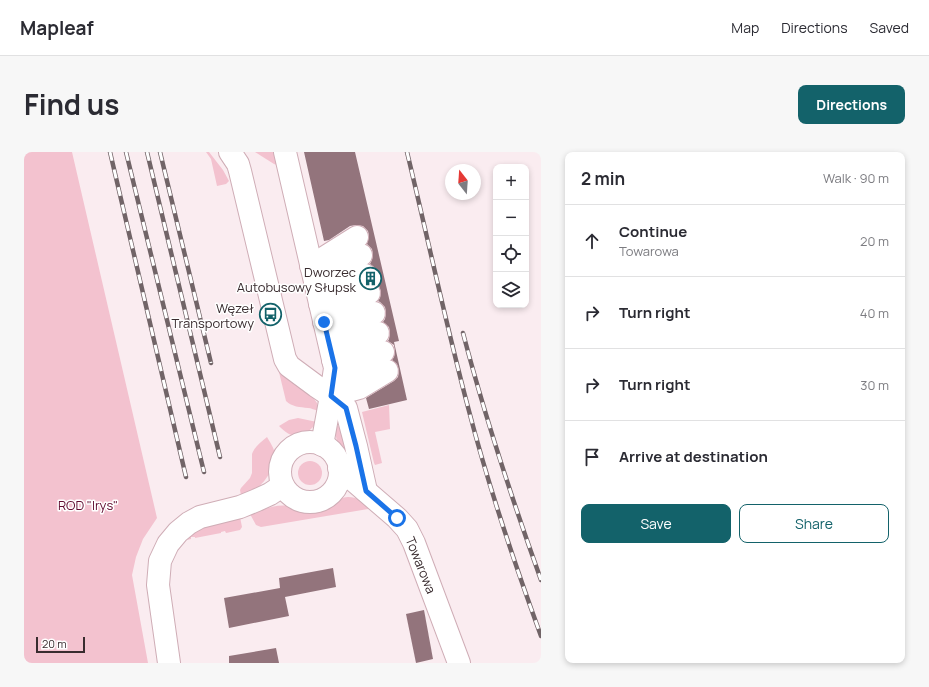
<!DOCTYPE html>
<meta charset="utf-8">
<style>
body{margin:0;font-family:Manrope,sans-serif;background:#f7f7f7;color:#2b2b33}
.controls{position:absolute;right:12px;top:12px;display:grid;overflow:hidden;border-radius:8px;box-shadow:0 2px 6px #0003}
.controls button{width:36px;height:36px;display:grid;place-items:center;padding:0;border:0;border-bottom:1px solid #e1e1e2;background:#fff;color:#2b2b33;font:20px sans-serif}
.compass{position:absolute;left:421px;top:12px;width:36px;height:36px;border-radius:50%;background:#fff;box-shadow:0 2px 6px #0003;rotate:343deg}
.scale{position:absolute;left:12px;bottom:10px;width:49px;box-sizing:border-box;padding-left:4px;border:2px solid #392c2f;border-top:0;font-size:11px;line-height:14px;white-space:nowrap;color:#392c2f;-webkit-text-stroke:3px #fff;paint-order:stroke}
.stop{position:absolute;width:12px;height:12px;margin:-9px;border:3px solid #1a73e8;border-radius:50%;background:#fff}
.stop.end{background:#1a73e8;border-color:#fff;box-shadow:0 1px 4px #0008}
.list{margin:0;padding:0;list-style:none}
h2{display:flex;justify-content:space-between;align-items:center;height:52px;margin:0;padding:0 16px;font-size:17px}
h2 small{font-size:13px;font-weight:400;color:#7c7c81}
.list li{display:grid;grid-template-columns:26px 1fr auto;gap:12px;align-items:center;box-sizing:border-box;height:72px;padding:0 16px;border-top:1px solid #e1e1e2}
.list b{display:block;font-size:15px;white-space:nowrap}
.list p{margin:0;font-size:13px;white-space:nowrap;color:#7c7c81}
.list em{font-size:13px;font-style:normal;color:#7c7c81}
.actions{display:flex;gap:8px;padding:12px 16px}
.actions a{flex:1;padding:9px 0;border:1px solid #13626a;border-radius:8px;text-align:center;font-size:14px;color:#13626a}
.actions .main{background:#13626a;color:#fff}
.icon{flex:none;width:22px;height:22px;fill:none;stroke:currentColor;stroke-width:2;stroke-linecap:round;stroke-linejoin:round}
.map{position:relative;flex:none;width:517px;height:511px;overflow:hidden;border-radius:8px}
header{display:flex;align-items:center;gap:24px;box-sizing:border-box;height:56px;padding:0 20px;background:#fff;border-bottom:1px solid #e1e1e2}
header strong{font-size:19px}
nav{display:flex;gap:22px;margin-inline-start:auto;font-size:14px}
.intro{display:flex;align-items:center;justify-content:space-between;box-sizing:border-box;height:96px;padding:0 24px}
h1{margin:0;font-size:28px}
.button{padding:10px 18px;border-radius:8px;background:#13626a;color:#fff;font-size:14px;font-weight:700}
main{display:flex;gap:24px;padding:0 24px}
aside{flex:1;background:#fff;border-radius:8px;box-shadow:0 2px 6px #0003}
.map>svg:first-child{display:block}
</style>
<header>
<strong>Mapleaf</strong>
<nav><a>Map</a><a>Directions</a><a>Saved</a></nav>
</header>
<div class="intro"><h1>Find us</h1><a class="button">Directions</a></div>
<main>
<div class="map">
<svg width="517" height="511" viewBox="0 0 517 511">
<rect width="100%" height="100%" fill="#faecf0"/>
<g fill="#f3c2cf">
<polygon points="0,0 48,0 133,366 119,387 112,405 108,423 124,511 0,511"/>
<polygon points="182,0 185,0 199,18 205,29 202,32 193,34 187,7"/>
<polygon points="231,0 252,0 253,13 250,12"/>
<path d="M254,216L288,244L293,251L294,259C291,258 287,256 284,256C276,255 268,255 262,249Z"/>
<polygon points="365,253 366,277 351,280 358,311 351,313 350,311 338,260"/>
<path d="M274,266L293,270C281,286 269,289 255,274L265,268Z"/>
<path d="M312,274L321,275L328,314C318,300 310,292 312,274Z"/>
<path d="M243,285C246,290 250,296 251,302C252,313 241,332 231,337C227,340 222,342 217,344L216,338L217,336L226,326L228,321V302C231,294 237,290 243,285Z"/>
<circle cx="286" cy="321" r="12"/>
<path d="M324,345C334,345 342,350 350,356L237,375L232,373L226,362C239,358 251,352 265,354C275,355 283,359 293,358C302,357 307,350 315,347C317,346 321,345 324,345Z"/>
<path d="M216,365L218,375L216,378L202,381L201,379L197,380V381L171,386V385H167V387L163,388C178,372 196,370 216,365Z"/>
</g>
<g fill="#93747c">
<polygon points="280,0 331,0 375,189 370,190 383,248 345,257 342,246 370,229 374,225 375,219 373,212 368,208 370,205 371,200 370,193 364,189 365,187 366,181 365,175 359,170 361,167 362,161 361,155 356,150 354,149 356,146 357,140 355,134 351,130 353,123 352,117 346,112 348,108 349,103 348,97 343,92 345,84 344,79 339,74 332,73 326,74 305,88 300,89"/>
<polygon points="309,416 312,435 261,445 265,464 205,476 200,446 256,436 255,426"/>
<polygon points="400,458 409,507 392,511 382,462"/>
<polygon points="252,496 255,511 205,511 205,504"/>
</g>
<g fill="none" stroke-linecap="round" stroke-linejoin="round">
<defs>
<g id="minor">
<polyline points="206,0 214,12 216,19 261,207 265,214 292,234 307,244 322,256 332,294 342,339"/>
<polyline points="261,0 311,216 307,244 298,293"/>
<polyline points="287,114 333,85"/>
<polyline points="291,132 337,103"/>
<polyline points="296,152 341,123"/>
<polyline points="300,170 345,141"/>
<polyline points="305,188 350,161"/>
<polyline points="309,208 354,181"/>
<polyline points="309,233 359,200"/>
<polyline points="307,244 335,236 363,219"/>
<circle cx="286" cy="320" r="30"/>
<polyline points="315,316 373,366 383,377 390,391 435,511"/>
<polyline points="145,511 134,433 136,409 144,392 154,380 165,371 176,365 216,355 233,348 246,342 258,334"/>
</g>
</defs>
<use href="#minor" stroke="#cfadb6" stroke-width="24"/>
<use href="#minor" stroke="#fff" stroke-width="22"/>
<defs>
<g id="rail">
<polyline points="86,0 162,325"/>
<polyline points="102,0 180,320"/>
<polyline points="123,0 196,305"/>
<polyline points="136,0 187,211"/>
<path d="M383,0C404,87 422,173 445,259C465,336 490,410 517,484"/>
<path d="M439,181C461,265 488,347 517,428"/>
</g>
</defs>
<use href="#rail" stroke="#716467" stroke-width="4.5"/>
<use href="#rail" stroke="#fff" stroke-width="3" stroke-dasharray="9" stroke-linecap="butt"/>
</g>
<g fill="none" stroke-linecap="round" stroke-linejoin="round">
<polyline stroke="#1a73e8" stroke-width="5" points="300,170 311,216 307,244 322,256 332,294 342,339 373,366"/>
</g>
<defs>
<symbol id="building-ring" viewBox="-11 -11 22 22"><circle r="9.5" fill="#fff" stroke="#13626a" stroke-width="1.5"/><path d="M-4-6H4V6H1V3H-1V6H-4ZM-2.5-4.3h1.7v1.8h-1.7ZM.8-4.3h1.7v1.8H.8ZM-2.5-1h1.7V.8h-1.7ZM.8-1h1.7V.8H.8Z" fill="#13626a"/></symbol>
<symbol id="bus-ring" viewBox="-11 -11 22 22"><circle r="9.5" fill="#fff" stroke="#13626a" stroke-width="1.5"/><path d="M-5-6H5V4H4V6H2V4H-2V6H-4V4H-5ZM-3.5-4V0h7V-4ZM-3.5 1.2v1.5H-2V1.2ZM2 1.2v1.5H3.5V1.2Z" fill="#13626a"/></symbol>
</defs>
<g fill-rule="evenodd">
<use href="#building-ring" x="334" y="114" width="25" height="25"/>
<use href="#bus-ring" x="234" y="150" width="25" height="25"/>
</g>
<g text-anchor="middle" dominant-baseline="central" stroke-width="3" stroke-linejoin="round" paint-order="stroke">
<g font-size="13" fill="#392c2f" stroke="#fff" text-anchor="end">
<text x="332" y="120">Dworzec<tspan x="332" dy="15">Autobusowy Słupsk</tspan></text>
<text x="230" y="156">Węzeł<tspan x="230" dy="15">Transportowy</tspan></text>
</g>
<g font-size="13" fill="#610c31" stroke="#fff">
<text x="64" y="353">ROD "Irys"</text>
</g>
<g font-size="13" fill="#392c2f" stroke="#fff">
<text transform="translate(397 413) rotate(68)">Towarowa</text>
</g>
</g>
</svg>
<div class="controls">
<button>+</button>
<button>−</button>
<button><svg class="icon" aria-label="locate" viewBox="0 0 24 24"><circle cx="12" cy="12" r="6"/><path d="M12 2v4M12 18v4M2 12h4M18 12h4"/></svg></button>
<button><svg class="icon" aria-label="layers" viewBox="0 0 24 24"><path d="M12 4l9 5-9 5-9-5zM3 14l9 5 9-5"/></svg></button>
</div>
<svg class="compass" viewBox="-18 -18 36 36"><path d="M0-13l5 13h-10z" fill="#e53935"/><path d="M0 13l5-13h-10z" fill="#7c7c81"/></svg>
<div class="scale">20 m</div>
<div class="stop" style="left:373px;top:366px"></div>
<div class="stop end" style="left:300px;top:170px"></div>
</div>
<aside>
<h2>2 min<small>Walk · 90 m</small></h2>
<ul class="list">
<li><svg class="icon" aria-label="ahead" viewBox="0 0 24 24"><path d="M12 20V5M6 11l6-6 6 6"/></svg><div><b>Continue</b><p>Towarowa</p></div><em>20 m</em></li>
<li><svg class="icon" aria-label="right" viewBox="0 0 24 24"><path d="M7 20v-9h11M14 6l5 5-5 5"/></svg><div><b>Turn right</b></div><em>40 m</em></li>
<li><svg class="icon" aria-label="right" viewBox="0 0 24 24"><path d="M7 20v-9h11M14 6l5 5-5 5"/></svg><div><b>Turn right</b></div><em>30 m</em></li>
<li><svg class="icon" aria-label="arrive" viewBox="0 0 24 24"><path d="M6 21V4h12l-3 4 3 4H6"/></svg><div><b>Arrive at destination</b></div></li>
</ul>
<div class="actions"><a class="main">Save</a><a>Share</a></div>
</aside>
</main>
